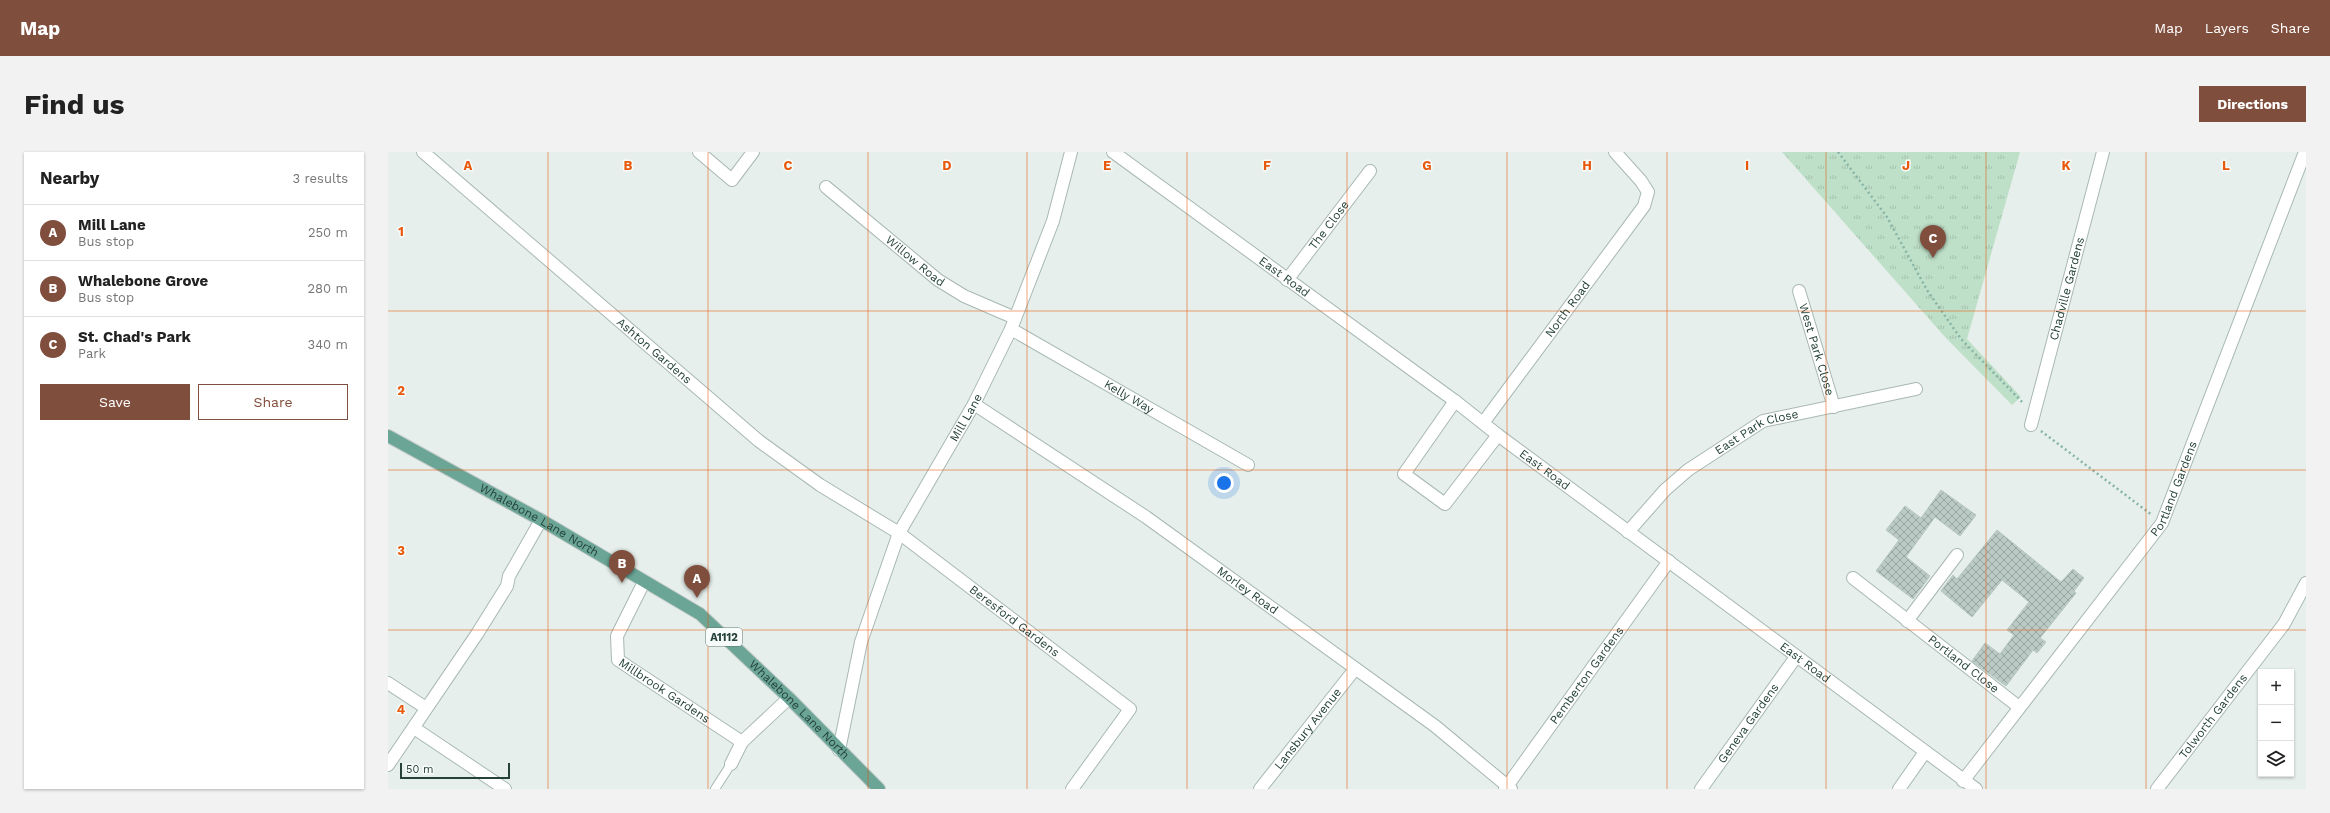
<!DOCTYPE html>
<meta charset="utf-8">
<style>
body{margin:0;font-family:"Work Sans",sans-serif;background:#f2f2f2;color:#222}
.controls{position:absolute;right:12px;bottom:12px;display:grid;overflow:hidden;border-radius:0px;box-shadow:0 1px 3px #0004}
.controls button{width:36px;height:36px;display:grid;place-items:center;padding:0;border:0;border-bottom:1px solid #e0e0e0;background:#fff;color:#222;font:20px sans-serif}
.scale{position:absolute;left:12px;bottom:10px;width:110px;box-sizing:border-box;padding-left:4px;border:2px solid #24423a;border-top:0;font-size:11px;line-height:14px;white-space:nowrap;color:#24423a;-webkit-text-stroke:3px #f7fbf9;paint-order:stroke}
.you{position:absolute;left:836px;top:331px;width:14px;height:14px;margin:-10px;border:3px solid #fff;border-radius:50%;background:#1a73e8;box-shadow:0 0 0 6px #1a73e833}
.badge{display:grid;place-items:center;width:26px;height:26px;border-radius:50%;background:#804e3d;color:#fff;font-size:13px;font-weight:700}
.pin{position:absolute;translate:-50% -33px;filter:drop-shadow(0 1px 2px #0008)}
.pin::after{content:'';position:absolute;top:21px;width:14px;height:12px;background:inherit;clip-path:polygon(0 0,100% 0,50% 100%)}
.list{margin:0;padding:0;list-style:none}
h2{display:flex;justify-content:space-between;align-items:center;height:52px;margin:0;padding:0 16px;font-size:17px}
h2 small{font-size:13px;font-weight:400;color:#767676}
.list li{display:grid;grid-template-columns:26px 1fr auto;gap:12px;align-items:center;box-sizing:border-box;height:56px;padding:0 16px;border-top:1px solid #e0e0e0}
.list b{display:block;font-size:15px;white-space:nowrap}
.list p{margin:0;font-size:13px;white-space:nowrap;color:#767676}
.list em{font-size:13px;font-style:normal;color:#767676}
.actions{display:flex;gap:8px;padding:12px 16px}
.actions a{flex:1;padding:9px 0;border:1px solid #804e3d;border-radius:0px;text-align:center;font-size:14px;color:#804e3d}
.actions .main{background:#804e3d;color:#fff}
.icon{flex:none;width:22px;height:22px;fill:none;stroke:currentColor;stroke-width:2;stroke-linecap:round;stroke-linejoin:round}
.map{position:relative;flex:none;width:1918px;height:637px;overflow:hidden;border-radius:0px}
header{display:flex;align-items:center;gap:24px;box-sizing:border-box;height:56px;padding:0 20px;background:#804e3d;color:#fff}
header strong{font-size:19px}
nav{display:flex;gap:22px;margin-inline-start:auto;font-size:14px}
.intro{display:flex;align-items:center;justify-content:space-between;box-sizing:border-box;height:96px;padding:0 24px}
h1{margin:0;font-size:28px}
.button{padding:10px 18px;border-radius:0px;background:#804e3d;color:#fff;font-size:14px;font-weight:700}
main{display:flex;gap:24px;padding:0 24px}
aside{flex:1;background:#fff;border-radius:0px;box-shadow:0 1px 3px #0004}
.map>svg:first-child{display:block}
</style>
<header>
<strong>Map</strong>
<nav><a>Map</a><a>Layers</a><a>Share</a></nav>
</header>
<div class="intro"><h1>Find us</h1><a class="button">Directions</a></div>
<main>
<aside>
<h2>Nearby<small>3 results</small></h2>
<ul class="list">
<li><span class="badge">A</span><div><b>Mill Lane</b><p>Bus stop</p></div><em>250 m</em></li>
<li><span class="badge">B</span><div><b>Whalebone Grove</b><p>Bus stop</p></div><em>280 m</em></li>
<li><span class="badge">C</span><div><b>St. Chad's Park</b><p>Park</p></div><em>340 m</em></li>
</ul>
<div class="actions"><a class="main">Save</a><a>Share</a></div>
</aside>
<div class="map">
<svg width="1918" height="637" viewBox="0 0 1918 637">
<defs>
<pattern id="park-tufts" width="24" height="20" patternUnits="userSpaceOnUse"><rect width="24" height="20" fill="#bfe0c8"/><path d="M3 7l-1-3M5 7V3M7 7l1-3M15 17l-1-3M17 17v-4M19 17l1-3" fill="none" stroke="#a4c1ad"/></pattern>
<pattern id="building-cross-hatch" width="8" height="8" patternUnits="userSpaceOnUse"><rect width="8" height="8" fill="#bbcac4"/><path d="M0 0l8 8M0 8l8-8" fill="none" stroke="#98a6a0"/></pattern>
</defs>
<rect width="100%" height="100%" fill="#e6efeb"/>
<polygon fill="url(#park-tufts)" points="1394,0 1632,0 1579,187 1633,245 1624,253 1557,185"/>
<g fill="url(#building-cross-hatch)" stroke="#b8c9c2">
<polygon points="1553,338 1588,363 1572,384 1547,365 1518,405 1542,424 1525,447 1488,419 1511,388 1498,378 1517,354 1533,366"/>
<polygon points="1609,378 1673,430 1685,417 1696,426 1686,439 1688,441 1652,486 1658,490 1649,501 1645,498 1618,534 1584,509 1597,491 1612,502 1626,483 1619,478 1641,450 1614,428 1584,465 1553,439 1565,423 1569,427"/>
</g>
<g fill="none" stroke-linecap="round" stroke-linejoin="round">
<defs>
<polyline id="service" points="327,637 343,612"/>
<g id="minor">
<path id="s1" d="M35,0L371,289L432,333L511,381L742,557L684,637"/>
<polyline points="311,0 344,28 365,0"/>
<path id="s2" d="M725,0L1067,249L1110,283L1588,637"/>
<path id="s3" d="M438,35L550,128L576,144L627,166"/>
<path id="s4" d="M899,128L982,19"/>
<path id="s5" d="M1411,139L1446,255"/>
<path id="s6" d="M623,177L860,313"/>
<polyline points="1067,249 1016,322 1057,352 1110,283"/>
<path id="s7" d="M586,252L758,365L1047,574L1123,637"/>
<path id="s8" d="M1095,271L1256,54L1260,40L1253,29L1227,0"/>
<path id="s9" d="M1643,273L1715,0"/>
<path id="s10" d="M1240,380L1277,338L1300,318L1375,269L1528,237"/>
<path id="s11" d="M1465,426L1631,555"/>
<path id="s12" d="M256,430L229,484L230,508L354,590"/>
<polyline points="1519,469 1569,403"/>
<polyline points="0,531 38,556"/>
<polyline points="26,576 117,637"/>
<polyline points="343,612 354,590 401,546"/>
<polyline points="0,613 89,482 119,434 121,424 153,368"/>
<path id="s13" d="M1575,629L1774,371L1917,0"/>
<path id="s14" d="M872,637L967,517"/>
<path id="s15" d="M1117,637L1281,409"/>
<path id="s16" d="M1313,637L1408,505"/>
<polyline points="1511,637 1537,600"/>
<path id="s17" d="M1769,637L1896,472L1918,431"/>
</g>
<g id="tertiary">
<path id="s18" d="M451,598L473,490L511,381L586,252L623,177L665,69L683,0"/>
</g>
<g id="primary">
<path id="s19" d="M0,284L153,368L312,462L401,546L491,637"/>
</g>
</defs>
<use href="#service" stroke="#a8b8b2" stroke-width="10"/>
<use href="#minor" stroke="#a8b8b2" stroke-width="14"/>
<use href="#tertiary" stroke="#a8b8b2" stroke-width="14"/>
<use href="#primary" stroke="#c2cac8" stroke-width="14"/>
<g stroke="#86b3a5" stroke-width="2.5" stroke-dasharray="2 3" stroke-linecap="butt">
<polyline points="1450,0 1499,65 1539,138 1573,187 1636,252"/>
<polyline points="1653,279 1764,363"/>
</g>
<use href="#service" stroke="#fff" stroke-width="8"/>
<use href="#minor" stroke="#fff" stroke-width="12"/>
<use href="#tertiary" stroke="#fff" stroke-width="12"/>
<use href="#primary" stroke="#6aa596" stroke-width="12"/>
</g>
<path fill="none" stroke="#e8590c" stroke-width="1" stroke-opacity="0.55" d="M160,0V637M320,0V637M480,0V637M639,0V637M799,0V637M959,0V637M1119,0V637M1279,0V637M1438,0V637M1598,0V637M1758,0V637M0,159H1918M0,318H1918M0,478H1918"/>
<g text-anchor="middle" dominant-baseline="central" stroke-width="3" stroke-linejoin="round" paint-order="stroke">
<rect fill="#f7fbf9" stroke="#637a73" stroke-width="1" x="318" y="476" width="36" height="18" rx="3"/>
<g font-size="11" font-weight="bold" fill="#24423a">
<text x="336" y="485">A1112</text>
</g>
<g font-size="12" fill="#24423a" stroke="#f7fbf9">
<text stroke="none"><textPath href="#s4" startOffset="69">The Close</textPath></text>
<text stroke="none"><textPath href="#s3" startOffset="116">Willow Road</textPath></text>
<text stroke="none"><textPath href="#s2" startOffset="212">East Road</textPath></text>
<text stroke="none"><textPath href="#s9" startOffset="141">Chadville Gardens</textPath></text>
<text stroke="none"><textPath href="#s8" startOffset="142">North Road</textPath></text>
<text stroke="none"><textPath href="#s5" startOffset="61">West Park Close</textPath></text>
<text stroke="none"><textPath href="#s1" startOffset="305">Ashton Gardens</textPath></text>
<text stroke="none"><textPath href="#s6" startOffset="136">Kelly Way</textPath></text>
<text stroke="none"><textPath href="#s18" startOffset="359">Mill Lane</textPath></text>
<text stroke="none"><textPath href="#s10" startOffset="166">East Park Close</textPath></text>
<text stroke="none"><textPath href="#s2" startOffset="536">East Road</textPath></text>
<text stroke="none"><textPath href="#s13" startOffset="362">Portland Gardens</textPath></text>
<text stroke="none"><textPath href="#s19" startOffset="173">Whalebone Lane North</textPath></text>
<text stroke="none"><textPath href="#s7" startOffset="331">Morley Road</textPath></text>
<text stroke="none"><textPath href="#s1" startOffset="756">Beresford Gardens</textPath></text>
<text stroke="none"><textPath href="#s2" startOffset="860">East Road</textPath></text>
<text stroke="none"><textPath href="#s11" startOffset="140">Portland Close</textPath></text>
<text stroke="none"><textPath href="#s15" startOffset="140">Pemberton Gardens</textPath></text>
<text stroke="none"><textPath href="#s12" startOffset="140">Millbrook Gardens</textPath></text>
<text stroke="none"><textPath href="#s19" startOffset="497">Whalebone Lane North</textPath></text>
<text stroke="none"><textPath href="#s17" startOffset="92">Tolworth Gardens</textPath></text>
<text stroke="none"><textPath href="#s16" startOffset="81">Geneva Gardens</textPath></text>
<text stroke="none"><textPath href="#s14" startOffset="77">Lansbury Avenue</textPath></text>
</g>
</g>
<g font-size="13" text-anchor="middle" font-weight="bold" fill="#e8590c" stroke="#f7fbf9" stroke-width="3" stroke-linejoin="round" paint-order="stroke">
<text x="80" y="18">A</text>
<text x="240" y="18">B</text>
<text x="400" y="18">C</text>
<text x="559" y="18">D</text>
<text x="719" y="18">E</text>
<text x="879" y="18">F</text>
<text x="1039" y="18">G</text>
<text x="1199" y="18">H</text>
<text x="1359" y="18">I</text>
<text x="1518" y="18">J</text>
<text x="1678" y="18">K</text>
<text x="1838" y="18">L</text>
<text x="13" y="84">1</text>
<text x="13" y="243">2</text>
<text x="13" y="403">3</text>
<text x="13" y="562">4</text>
</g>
</svg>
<div class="controls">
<button>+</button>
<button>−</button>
<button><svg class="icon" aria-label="layers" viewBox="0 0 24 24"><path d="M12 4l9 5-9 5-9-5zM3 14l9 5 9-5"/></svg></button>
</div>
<div class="scale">50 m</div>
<div class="you"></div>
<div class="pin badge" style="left:309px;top:446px">A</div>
<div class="pin badge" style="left:234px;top:431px">B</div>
<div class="pin badge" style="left:1545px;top:106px">C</div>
</div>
</main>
